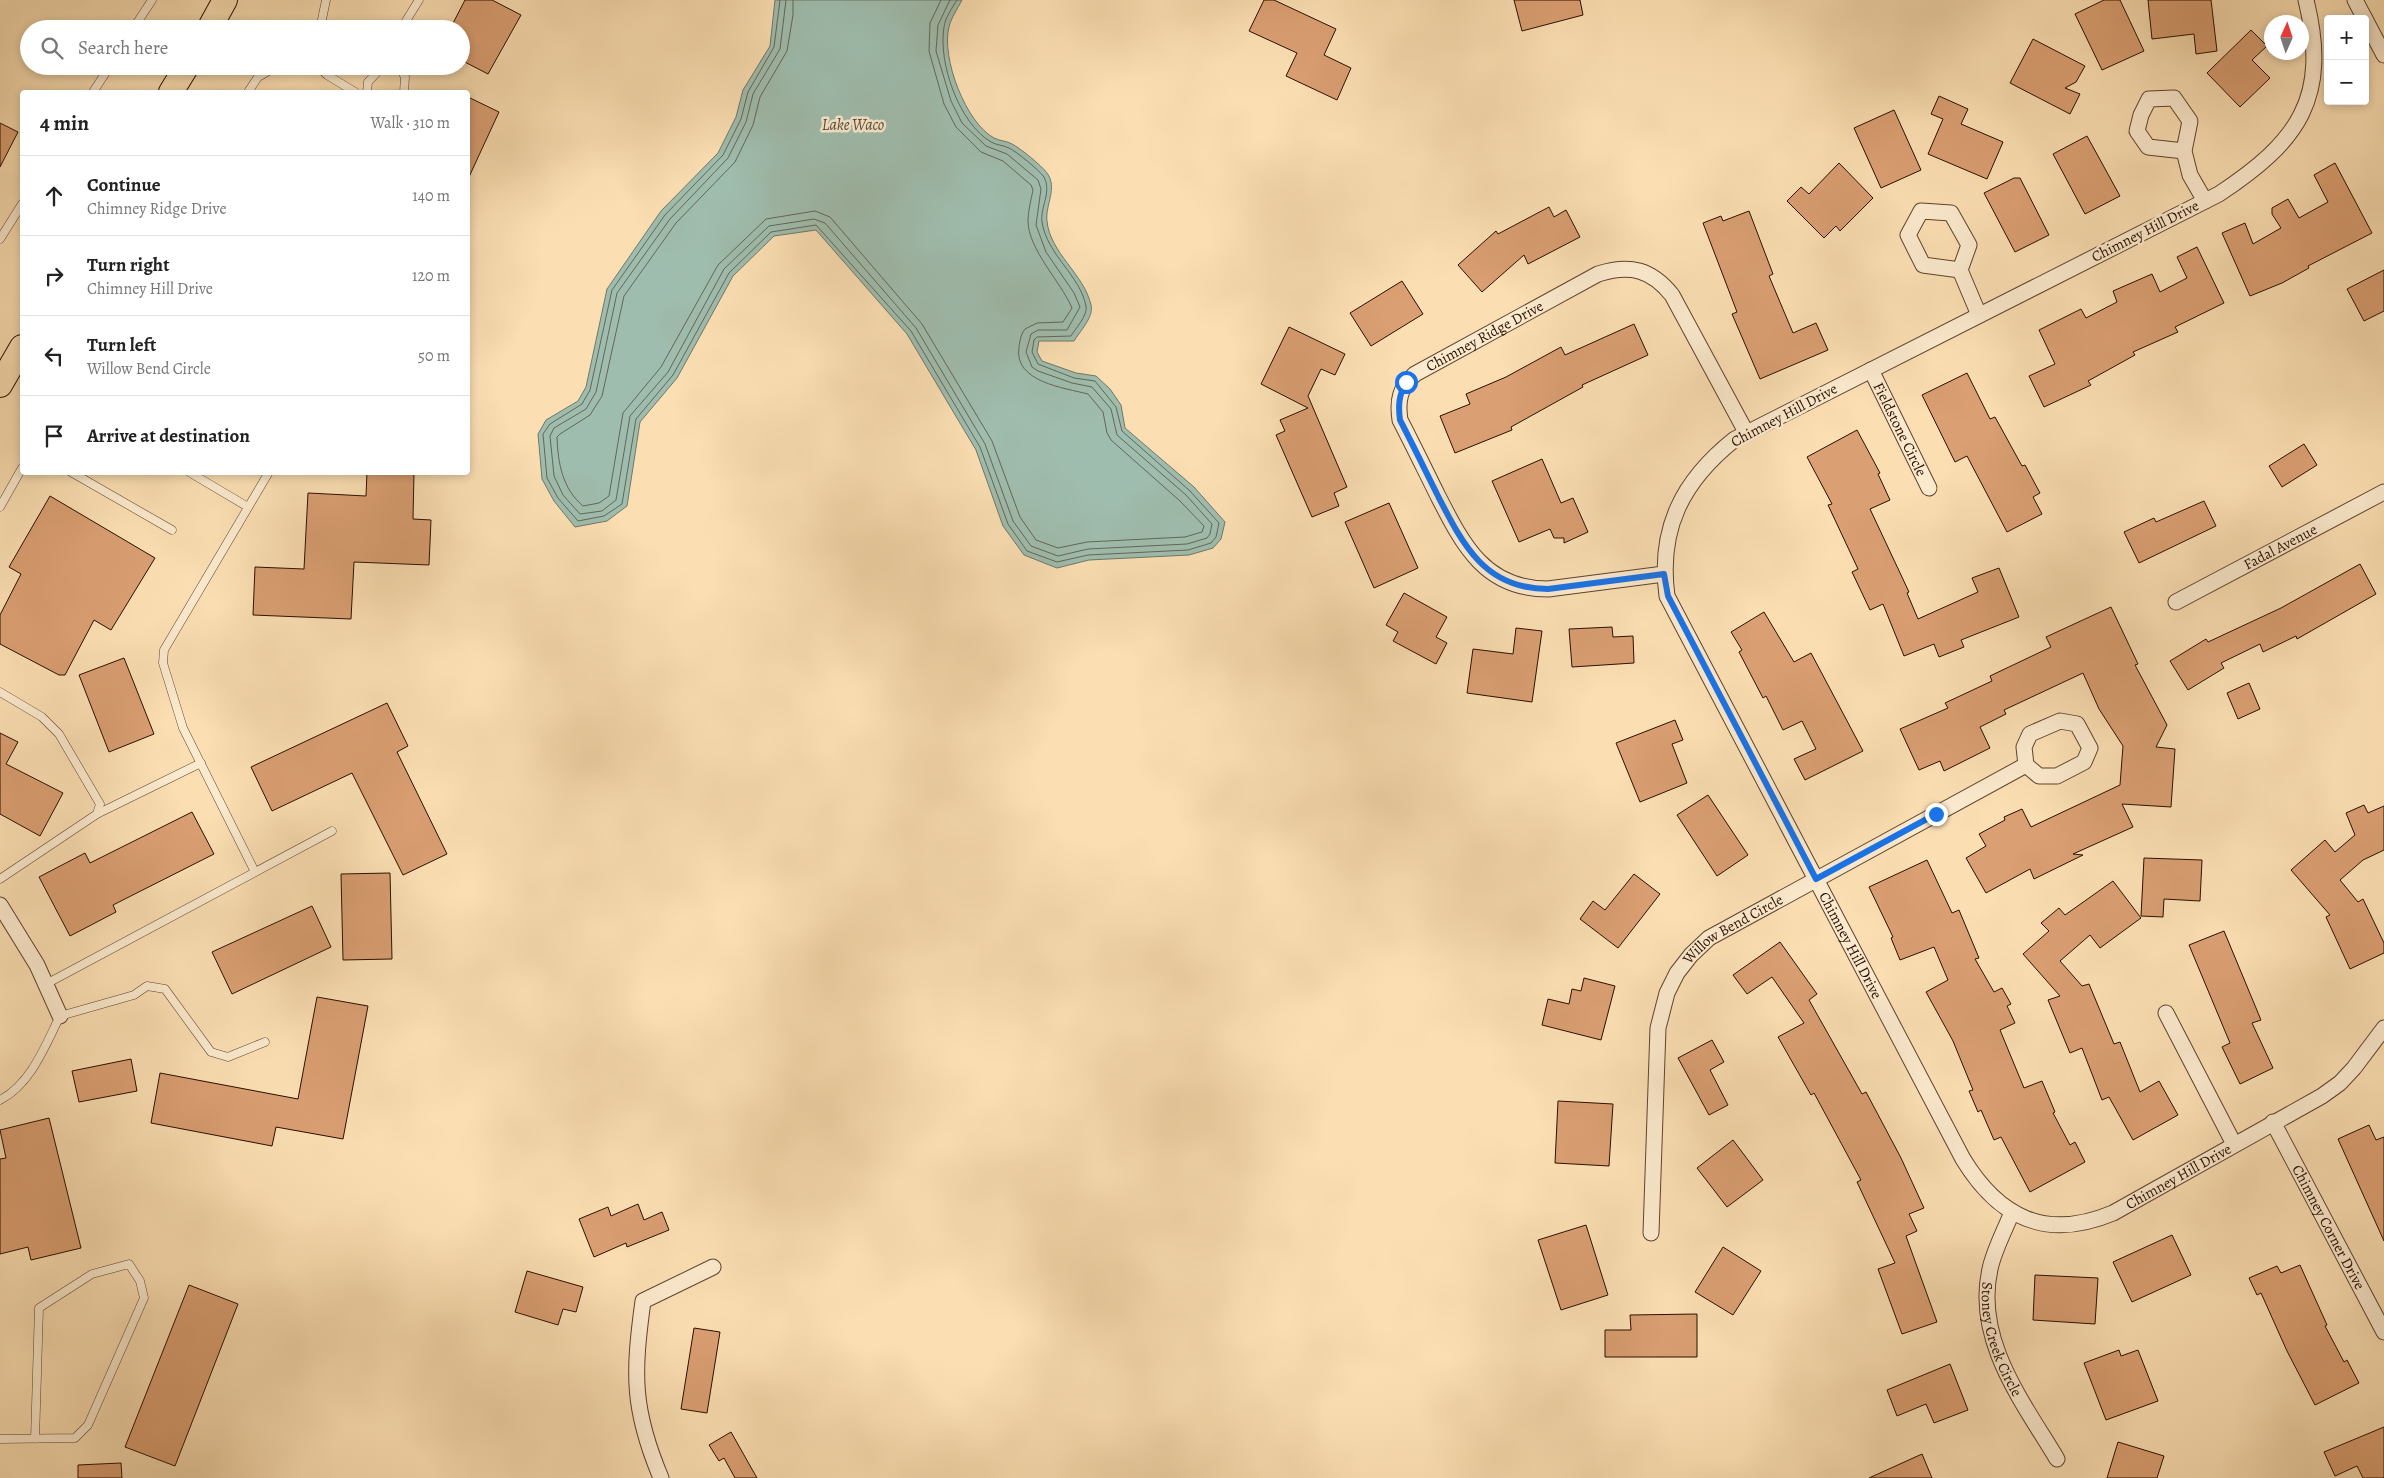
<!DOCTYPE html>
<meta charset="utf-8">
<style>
body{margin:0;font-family:Alegreya,serif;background:#f2f2f2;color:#222}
.controls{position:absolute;right:15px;top:15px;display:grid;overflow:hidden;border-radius:5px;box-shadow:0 2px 8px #0003}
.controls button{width:45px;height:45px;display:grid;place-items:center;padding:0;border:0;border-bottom:1px solid #e0e0e0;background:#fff;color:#222;font:25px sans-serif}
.compass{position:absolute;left:2264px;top:15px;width:45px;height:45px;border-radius:50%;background:#fff;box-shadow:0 2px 8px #0003;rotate:3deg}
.stop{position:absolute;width:15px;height:15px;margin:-11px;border:4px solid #1a73e8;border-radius:50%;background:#fff}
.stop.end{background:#1a73e8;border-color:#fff;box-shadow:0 1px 5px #0008}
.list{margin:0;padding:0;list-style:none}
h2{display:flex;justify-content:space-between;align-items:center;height:65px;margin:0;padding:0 20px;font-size:21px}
h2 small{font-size:16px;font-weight:400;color:#767676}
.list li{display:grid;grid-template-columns:32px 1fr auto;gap:15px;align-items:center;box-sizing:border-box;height:80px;padding:0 20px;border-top:1px solid #e0e0e0}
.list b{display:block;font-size:19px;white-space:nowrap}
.list p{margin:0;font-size:16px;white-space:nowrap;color:#767676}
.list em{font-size:16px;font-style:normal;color:#767676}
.icon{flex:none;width:28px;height:28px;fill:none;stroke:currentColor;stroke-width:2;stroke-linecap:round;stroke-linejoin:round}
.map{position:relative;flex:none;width:2384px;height:1478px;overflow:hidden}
.search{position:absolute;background:#fff;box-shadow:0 2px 8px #0003;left:20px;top:20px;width:450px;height:55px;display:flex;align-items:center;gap:12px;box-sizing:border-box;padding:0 18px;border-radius:28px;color:#767676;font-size:19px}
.panel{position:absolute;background:#fff;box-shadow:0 2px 8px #0003;left:20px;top:90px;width:450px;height:385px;border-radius:5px}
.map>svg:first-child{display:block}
</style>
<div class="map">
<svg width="2384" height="1478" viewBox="0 0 2384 1478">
<rect width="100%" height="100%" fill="#fbdfb3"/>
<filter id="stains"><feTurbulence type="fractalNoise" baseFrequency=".004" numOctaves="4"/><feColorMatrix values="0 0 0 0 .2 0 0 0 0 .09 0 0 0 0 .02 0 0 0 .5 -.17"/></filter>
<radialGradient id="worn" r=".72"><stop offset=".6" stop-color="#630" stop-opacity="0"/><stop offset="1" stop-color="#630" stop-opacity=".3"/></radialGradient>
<path fill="#9fbdae" stroke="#707768" d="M775,0H962C958,8 951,18 949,27C941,58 966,123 994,138C1000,141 1007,141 1012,144C1020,148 1042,166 1047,173C1058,188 1045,205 1047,221C1050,253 1084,274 1091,305C1094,317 1080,331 1074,341H1039L1037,352L1042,361L1076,373L1096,376L1110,389L1121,405L1125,428L1194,487L1225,522L1221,539L1213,548L1189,555L1089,560L1057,568L1024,555L1003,526L976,450L907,334L816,230L774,236L733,276L677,378L640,422L627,506L607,521L575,527L554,501L542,479L538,434L546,420L578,401L586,387L607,289L661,211L718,153L736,117L743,90L770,46Z"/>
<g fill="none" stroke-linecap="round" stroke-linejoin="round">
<g stroke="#646657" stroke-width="1">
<path d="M780,0L774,47L748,92L741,119L723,155L665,215L612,290L590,390L582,404L550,424L543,434L547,478L558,498L578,521L604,516L622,504L636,419L673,375L729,273L771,232L816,225L911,331L980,447L1008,524L1027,551L1057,562L1088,555L1188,550L1211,543L1216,537L1219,523L1190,491L1122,431L1116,407L1095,381L1074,378L1038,364L1032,352L1034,340L1037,337L1071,336C1076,328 1088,315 1086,306C1080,275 1047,255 1042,222C1040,207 1052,192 1044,177C1040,171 1016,151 1009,148C1003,145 996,145 991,142C959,123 938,63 944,27C945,18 952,8 957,0"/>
<polyline points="786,0 780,49 753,94 746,122 728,158 670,219 617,293 596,392 586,409 554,428 550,436 554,476 563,495 580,514 602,511 616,500 630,416 668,372 724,269 769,226 814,219 825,223 916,328 985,444 1013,521 1031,546 1058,556 1088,549 1187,544 1207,538 1210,534 1212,524 1186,495 1117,435 1111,409 1092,387 1072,383 1038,371 1032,367 1026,352 1031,334 1038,330 1067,330 1080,307 1074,293 1046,252 1036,225 1041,189 1038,180 1007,154 986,146 962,123 951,101 936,51 938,25 950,0"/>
<path d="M793,0V15L787,51L760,97L753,125L735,162L676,223L624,296L602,396L590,415L560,434L557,437C558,463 562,488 583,506L599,503L609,496L623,413L661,367L718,265L766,219L815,211L830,217L922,324L992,441L1020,517L1036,540L1058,548L1087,542L1185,537L1202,532L1204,526L1180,501L1111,440L1107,433L1103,412L1088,394C1065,388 1013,382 1019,347C1020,340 1021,334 1025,329L1037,323L1063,322L1072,308C1061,282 1028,249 1028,221C1028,211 1031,200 1033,190L1031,185L1003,161L981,152L956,127L944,104L929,51L930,23L941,0"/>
</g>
</g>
<g fill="#da9f72" stroke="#290f00">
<polygon points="465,0 492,0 521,15 488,74 461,60 461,29 450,29"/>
<polygon points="1264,0 1274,0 1336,29 1324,55 1351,68 1337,100 1286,76 1297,53 1249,31"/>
<polygon points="1514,0 1580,0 1583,15 1522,31"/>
<polygon points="2104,0 2120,0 2144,51 2102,70 2075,14"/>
<polygon points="2148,0 2211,0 2217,51 2196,54 2194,34 2152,39"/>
<polygon points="2251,30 2267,46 2252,60 2270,78 2240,107 2207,73"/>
<polygon points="2033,39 2085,66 2076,82 2065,88 2080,94 2070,114 2010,83"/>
<polygon points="1939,96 1968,109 1961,124 2003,142 1987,179 1928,154 1943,119 1931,114"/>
<polygon points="468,97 499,112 468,179"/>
<polygon points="1894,110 1921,170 1881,188 1854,128"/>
<polygon points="0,123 18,132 0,167"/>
<polygon points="2087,136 2120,196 2085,214 2053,154"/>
<polygon points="1839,163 1873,198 1840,231 1836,226 1824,238 1787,201 1801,187 1809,194"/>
<polygon points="2335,163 2372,233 2308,266 2309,268 2282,283 2250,296 2222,233 2245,223 2253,244 2281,228 2272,214 2272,208 2288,199 2299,218 2328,202 2314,175"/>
<polygon points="2014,178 2020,178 2049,235 2015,252 1984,193"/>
<polygon points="1549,207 1554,217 1566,210 1580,237 1528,264 1524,255 1482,292 1458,265 1496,231 1498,234"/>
<polygon points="1749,211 1773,274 1769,276 1793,333 1816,323 1828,350 1760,379 1732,314 1737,312 1703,223 1721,216 1723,221"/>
<polygon points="2197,247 2224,303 2175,327 2178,332 2133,352 2135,355 2088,381 2091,385 2044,407 2029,376 2055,364 2039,330 2081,309 2086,318 2117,302 2113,291 2152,274 2160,292 2187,278 2177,257"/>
<polygon points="2384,270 2384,311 2364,321 2347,289"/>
<polygon points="1402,281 1423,314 1371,346 1350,313"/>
<polygon points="1634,324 1648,355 1582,385 1583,387 1511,427 1512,430 1455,453 1440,416 1470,404 1466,394 1506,377 1561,347 1565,355"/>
<polygon points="1289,327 1345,354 1335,375 1321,369 1308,396 1347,487 1334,493 1339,506 1312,517 1276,435 1285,431 1280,420 1308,408 1261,384"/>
<polygon points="1967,373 1990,419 1995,417 2022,466 2025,465 2040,493 2033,497 2042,514 2007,532 1967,456 1955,462 1922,395"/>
<polygon points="1857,430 1880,473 1878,474 1890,500 1870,509 1909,592 1907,593 1918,619 1978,592 1972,578 1999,568 2019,617 1961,640 1964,647 1939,657 1934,644 1904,656 1883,604 1870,610 1852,572 1858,569 1828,505 1832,504 1807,457"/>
<polygon points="2304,444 2317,465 2282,487 2269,466"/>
<polygon points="1542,459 1561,503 1573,498 1588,532 1564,543 1564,538 1554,538 1550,529 1519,542 1492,481"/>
<polygon points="367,472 414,472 413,519 431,520 429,565 354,562 351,619 253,615 255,567 304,569 308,493 366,496"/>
<polygon points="50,496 155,558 111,630 94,620 65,675 59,675 0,644 0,615 21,574 9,567"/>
<polygon points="2204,501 2216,526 2139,563 2124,532 2154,518 2156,522"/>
<polygon points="1389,503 1418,568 1374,588 1345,522"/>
<polygon points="2360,564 2376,594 2297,639 2296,636 2263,652 2260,644 2221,663 2224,668 2188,690 2170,661 2206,639 2208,642 2281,608"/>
<polygon points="1404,593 1447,617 1436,637 1447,643 1436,664 1393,641 1398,632 1386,625"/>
<polygon points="2111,607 2138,664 2135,665 2167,725 2156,747 2175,749 2171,807 2122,804 2133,827 2073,854 2083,855 2034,879 2030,869 1986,893 1966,858 1986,846 1979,834 2005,820 2004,817 2022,809 2031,827 2120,785 2123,746 2099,709 2083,673 2004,710 2006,714 1980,727 1990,748 1944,771 1940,761 1919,770 1900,729 1948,708 1945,703 1992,681 1990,676 2051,647 2046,637"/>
<polygon points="1764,612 1794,662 1811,653 1863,751 1805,780 1794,759 1816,749 1802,721 1783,730 1766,696 1763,698 1739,652 1742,650 1731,632"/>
<polygon points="1612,627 1613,637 1633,636 1634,663 1572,667 1569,629"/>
<polygon points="1516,628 1542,631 1532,702 1467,693 1473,649 1513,654"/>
<polygon points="124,658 154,734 109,752 79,675"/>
<polygon points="2249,683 2260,709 2238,719 2227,693"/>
<polygon points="387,703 408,746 397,752 447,854 403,875 352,773 272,811 251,767"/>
<polygon points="1675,720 1683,740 1672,744 1687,783 1640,802 1616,743"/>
<polygon points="0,733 18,742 6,764 63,793 40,836 0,814"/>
<polygon points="1708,795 1748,855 1717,876 1677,815"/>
<polygon points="2364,805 2368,813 2384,806 2384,850 2363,860 2340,880 2358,902 2363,899 2384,943 2384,953 2350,969 2326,917 2330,915 2291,870 2325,840 2335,852 2355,835 2346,813"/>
<polygon points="192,812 214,854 113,905 116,912 70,936 39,877 85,853 90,863"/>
<polygon points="2144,858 2202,860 2200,901 2164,899 2163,917 2141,916"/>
<polygon points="1927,860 1952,913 1959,910 1979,958 1975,959 1994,992 2002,988 2011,1004 2007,1006 2015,1023 2000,1030 2024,1088 2042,1081 2055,1112 2053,1113 2070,1145 2075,1142 2085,1162 2030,1192 2001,1137 1994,1140 1981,1110 1978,1112 1969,1091 1973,1090 1953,1041 1926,992 1948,980 1934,947 1900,960 1891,938 1893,937 1869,887"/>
<polygon points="390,873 392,959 343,960 341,874"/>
<polygon points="1634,874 1660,894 1618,948 1580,919 1593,901 1605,910"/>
<polygon points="2113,881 2141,918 2100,948 2090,935 2060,961 2082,986 2089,984 2114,1044 2120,1042 2140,1092 2159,1081 2178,1115 2133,1140 2109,1097 2102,1100 2082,1048 2070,1053 2048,1000 2060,996 2023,954 2049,931 2041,923 2059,908 2065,915"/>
<polygon points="312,906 331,947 232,994 212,952"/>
<polygon points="2224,931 2261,1020 2252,1023 2273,1068 2240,1084 2222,1047 2230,1043 2189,945"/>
<polygon points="1780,942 1817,994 1809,1000 1862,1094 1866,1092 1901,1158 1924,1208 1909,1214 1917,1231 1906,1236 1937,1322 1902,1334 1878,1269 1895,1263 1857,1182 1861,1180 1814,1093 1811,1095 1778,1037 1804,1023 1772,977 1747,994 1733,975"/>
<polygon points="1584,978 1615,986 1601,1040 1542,1025 1548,999 1569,1004 1572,989 1581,991"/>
<polygon points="317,997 368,1006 343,1139 276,1127 272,1146 151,1123 160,1073 298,1099"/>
<polygon points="1712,1040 1724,1062 1710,1070 1728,1105 1709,1115 1678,1058"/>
<polygon points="131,1059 137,1091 79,1102 72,1071"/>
<polygon points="1558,1101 1613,1104 1609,1166 1555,1163"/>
<polygon points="49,1118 81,1248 31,1260 28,1247 0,1254 0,1159 6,1158 0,1130"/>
<polygon points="2369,1125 2376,1140 2384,1137 2384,1241 2338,1139"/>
<polygon points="1733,1140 1763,1180 1727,1207 1697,1168"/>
<polygon points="638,1204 644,1220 662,1212 669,1230 627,1247 626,1243 594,1257 579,1219 608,1207 611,1216"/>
<polygon points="1586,1225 1608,1295 1561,1310 1538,1240"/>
<polygon points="2172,1235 2191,1275 2132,1302 2113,1262"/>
<polygon points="1723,1247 1761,1271 1733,1315 1695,1292"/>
<polygon points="2300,1265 2327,1325 2325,1326 2344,1362 2347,1360 2359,1383 2315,1405 2287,1351 2261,1293 2257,1295 2249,1278 2277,1266 2281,1273"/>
<polygon points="527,1271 583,1287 576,1312 563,1309 558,1325 515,1312"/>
<polygon points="2035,1275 2098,1278 2095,1324 2033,1320"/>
<polygon points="189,1285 238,1304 175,1466 125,1447"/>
<polygon points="1697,1314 1697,1357 1605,1357 1605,1330 1631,1330 1630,1315"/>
<polygon points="694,1328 720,1332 707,1413 681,1409"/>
<polygon points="2119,1350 2121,1356 2138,1350 2158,1401 2106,1420 2084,1363"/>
<polygon points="1950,1364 1968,1410 1934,1423 1926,1404 1897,1416 1887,1390"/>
<polygon points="2384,1427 2384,1478 2363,1478 2357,1466 2335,1476 2324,1452"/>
<polygon points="731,1432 757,1478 735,1478 724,1458 719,1461 709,1445"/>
<polygon points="2118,1442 2164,1456 2157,1478 2107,1478"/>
<polygon points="1922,1454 1932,1478 1869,1478"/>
<polygon points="121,1463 122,1478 78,1478 78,1465"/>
</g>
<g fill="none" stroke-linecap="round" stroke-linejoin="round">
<defs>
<g id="lane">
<polyline points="133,29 152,0"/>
<polyline points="320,29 326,0"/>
<polyline points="401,29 419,0"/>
<polyline points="318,66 327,75 355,92"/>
<polyline points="399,66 405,77 404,92"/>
<polyline points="93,92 110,66"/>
<polyline points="248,92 258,77 277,66"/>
<polyline points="367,92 368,82 383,66"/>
<polyline points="0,239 22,204"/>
<polyline points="71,472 172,530"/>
<polyline points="189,472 248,507"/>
<polyline points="0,507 22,468"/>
<polyline points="0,692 42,717 59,734 100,804 97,814 0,879"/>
<polyline points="97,814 201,763"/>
<polyline points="255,872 183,728 163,663 164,650 269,472"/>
<polyline points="46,984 332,831"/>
<path d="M0,1100C31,1084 45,1046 60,1016L134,995L147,986L165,989L211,1052L228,1057L265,1042"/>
<polyline points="0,1439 75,1438 88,1425 144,1298 140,1281 129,1264 92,1274 39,1308 35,1439"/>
</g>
<g id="street">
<path id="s1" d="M2306,0C2330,98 2299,141 2219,194L1735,439C1682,481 1658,529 1667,596L1963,1159C1999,1218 2046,1241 2113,1213L2322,1096L2340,1083L2354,1068L2384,1028"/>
<polyline points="2355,0 2365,19"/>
<polyline points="2365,19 2384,55"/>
<polyline points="2184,151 2148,147 2137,131 2141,115 2149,99 2174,98 2190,121 2184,151 2190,175 2205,201"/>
<polyline points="1960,270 1923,265 1908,235 1921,211 1951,213 1969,245 1960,270 1979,315"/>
<path id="s2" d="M1871,370L1929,488"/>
<path id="s3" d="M1664,574L1548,589C1485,589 1463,545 1438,496C1425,470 1413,445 1400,420C1397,400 1400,387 1415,374L1598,274C1630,264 1651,269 1672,295L1746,432"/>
<path id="s4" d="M2176,602L2384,492"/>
<polygon points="2060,721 2077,724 2090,748 2084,762 2057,776 2039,776 2026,765 2024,747 2030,734"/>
<polyline points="0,905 37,965 60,1016"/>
<polyline points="2166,1013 2234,1144"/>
<path id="s5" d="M2273,1122L2384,1332"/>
<path id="s6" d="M2012,1212C2005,1230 1994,1250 1990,1269C1974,1340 2023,1402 2057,1459"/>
<path id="s7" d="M1651,1233L1658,1028L1667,993L1677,973L1691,955L1709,938L2026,765"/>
<path d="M661,1478C632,1409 633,1374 643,1301L713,1267"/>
</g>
<g id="primary">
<polyline points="209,29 225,0"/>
<polyline points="171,92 187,66"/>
<polyline points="0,385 22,347"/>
</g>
</defs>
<use href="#lane" stroke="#5e432d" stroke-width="9"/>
<use href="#street" stroke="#5e432d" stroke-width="17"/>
<use href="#primary" stroke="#290f00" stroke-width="26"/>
<use href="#lane" stroke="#fceace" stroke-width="8"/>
<use href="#street" stroke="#fceace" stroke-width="15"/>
<use href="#primary" stroke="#fbdfb3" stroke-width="24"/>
</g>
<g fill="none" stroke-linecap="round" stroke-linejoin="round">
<path stroke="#1a73e8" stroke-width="6" d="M1406,382C1399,395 1398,405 1400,420C1413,445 1425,470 1438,496C1463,545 1485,589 1548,589L1664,574L1668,596L1816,879L1936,814"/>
</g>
<g text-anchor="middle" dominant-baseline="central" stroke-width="5" stroke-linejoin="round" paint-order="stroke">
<g font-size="15" fill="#290f00" stroke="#fceace">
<text transform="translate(2145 231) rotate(-27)">Chimney Hill Drive</text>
<text stroke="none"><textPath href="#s3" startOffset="486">Chimney Ridge Drive</textPath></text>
<text transform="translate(1784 415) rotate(-28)">Chimney Hill Drive</text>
<text stroke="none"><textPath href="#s2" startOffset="66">Fieldstone Circle</textPath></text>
<text stroke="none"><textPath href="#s4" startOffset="118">Fadal Avenue</textPath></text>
<text stroke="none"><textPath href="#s7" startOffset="336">Willow Bend Circle</textPath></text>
<text stroke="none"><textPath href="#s1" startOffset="1350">Chimney Hill Drive</textPath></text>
<text stroke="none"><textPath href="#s1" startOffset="1844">Chimney Hill Drive</textPath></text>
<text stroke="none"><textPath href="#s5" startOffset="119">Chimney Corner Drive</textPath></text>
<text stroke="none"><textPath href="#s6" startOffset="134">Stoney Creek Circle</textPath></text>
</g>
<g font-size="16" font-style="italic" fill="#524c3d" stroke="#fceace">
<text x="853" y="125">Lake Waco</text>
</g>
</g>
<rect width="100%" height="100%" filter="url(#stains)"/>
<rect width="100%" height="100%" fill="url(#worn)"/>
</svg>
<div class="controls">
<button>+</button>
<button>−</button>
</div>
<svg class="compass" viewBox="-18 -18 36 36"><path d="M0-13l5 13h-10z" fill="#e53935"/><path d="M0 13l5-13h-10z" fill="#767676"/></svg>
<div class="stop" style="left:1406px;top:382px"></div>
<div class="stop end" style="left:1936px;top:814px"></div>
<div class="search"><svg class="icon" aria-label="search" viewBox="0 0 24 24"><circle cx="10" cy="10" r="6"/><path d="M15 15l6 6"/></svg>Search here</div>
<section class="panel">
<h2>4 min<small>Walk · 310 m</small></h2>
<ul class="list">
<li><svg class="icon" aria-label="ahead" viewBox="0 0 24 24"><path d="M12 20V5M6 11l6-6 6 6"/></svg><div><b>Continue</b><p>Chimney Ridge Drive</p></div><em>140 m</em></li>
<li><svg class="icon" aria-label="right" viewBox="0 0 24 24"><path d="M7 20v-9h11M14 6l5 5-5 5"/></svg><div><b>Turn right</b><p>Chimney Hill Drive</p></div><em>120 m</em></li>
<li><svg class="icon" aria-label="left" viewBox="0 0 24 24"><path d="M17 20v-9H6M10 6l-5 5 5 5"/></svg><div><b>Turn left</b><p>Willow Bend Circle</p></div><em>50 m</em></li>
<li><svg class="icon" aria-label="arrive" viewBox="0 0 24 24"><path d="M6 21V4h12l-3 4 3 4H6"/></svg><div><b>Arrive at destination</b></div></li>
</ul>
</section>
</div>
